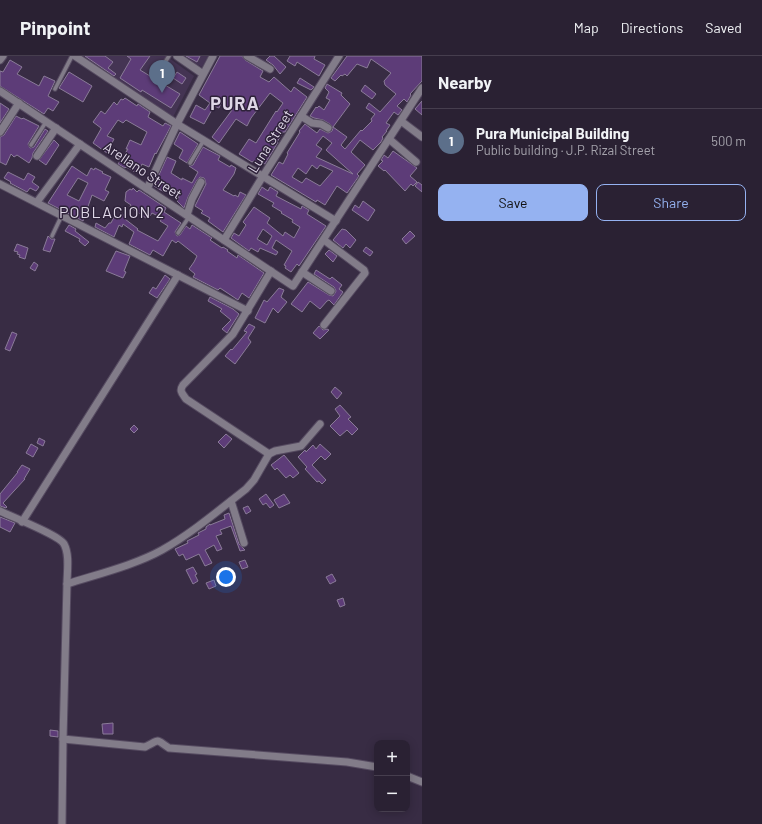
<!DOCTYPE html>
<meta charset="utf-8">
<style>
body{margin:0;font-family:Barlow,sans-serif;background:#362e3f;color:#f1f3f6}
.controls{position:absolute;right:12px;bottom:12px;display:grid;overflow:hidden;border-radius:8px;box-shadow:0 2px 10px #0003}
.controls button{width:36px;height:36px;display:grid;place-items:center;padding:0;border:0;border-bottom:1px solid #463e4e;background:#2a2133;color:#f1f3f6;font:20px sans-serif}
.you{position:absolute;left:226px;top:521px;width:14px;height:14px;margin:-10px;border:3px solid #fff;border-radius:50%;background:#1a73e8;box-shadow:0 0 0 6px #1a73e833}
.badge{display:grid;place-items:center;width:26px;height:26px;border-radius:50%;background:#95b2f1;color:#fff;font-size:13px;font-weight:700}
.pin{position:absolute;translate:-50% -33px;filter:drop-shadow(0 1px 2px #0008)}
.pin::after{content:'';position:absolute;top:21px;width:14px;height:12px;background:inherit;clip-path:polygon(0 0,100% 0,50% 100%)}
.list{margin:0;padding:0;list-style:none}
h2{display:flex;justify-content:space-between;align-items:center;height:52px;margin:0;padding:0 16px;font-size:17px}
h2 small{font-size:13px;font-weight:400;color:#a5a3ac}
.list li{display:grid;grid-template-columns:26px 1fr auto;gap:12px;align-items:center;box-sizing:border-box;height:64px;padding:0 16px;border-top:1px solid #463e4e}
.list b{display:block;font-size:15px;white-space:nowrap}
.list p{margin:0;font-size:13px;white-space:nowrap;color:#a5a3ac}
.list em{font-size:13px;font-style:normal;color:#a5a3ac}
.actions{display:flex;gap:8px;padding:12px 16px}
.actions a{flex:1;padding:9px 0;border:1px solid #95b2f1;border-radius:8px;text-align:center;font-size:14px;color:#95b2f1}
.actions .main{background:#95b2f1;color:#111}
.map{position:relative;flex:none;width:422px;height:768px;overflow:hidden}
header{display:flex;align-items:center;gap:24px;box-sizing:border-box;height:56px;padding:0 20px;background:#2a2133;border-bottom:1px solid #463e4e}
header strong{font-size:19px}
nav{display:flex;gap:22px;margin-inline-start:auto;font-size:14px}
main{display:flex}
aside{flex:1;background:#2a2133}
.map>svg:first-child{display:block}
</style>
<header>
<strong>Pinpoint</strong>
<nav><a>Map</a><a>Directions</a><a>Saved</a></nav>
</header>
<main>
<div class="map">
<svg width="422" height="768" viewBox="0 0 422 768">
<rect width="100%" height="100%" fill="#382c44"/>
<g fill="#443453">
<polygon points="79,0 166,0 194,20 173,61"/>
<polygon points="183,0 208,0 202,11"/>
</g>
<g fill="#5d3c78" stroke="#8a7b98" fill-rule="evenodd">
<polygon points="85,0 105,0 113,6 108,12 116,18 114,20"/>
<polygon points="127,0 150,0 140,14 180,38 171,52 142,34 141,36 120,22 131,3"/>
<polygon points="186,0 200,0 197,6"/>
<polygon points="220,0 242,0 245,4 263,15 260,21 269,26 274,21 291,36 294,31 307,41 285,76 283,76 277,86 278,86 265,108 261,106 258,109 254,105 252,106 239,98 249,83 256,87 276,55 277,56 283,47 270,37 251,62 247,70 236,63 219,87 212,81 232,54 221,47 219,52 214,50 204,68 190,61 196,49 205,54 210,47 199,39"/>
<polygon points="270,0 274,0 286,11 280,18 273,9 266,4"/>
<polygon points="290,0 315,0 314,3 325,9 319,20 297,6 295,10 287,5"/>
<path d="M347,0H422V25L410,38L411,39L407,46L404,43L397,50L402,54L398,59L394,56L386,67L390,69L386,75H387L382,81L383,82L381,86L373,94L360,84L351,96L365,109L357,118L359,120L347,137L337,130L325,149L317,144L316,146L271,119L279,106L283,108L288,98L287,97L300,76L299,75L305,68L317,77L320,73L328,77L332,75L333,72L330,68L323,64L314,62L310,60L316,51L317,52L319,50L324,54L330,44L326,42L329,36L325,32L327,28L342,37L341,39L350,48L333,71L347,81L341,89L345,93L361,74L362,75L372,65L371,63L375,58L366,52L369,47L380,56L396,38L385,29L384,25L391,17L371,3L367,12L357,8L347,20L345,18L342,20L341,19L335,25L331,22ZM323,80L332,87L326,94L353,118L316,101L322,93L316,89ZM312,109L317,113L320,109L333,115L320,130L306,122L302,127L292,121L298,112L306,118Z"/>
<polygon points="10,4 22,11 17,18 39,30 44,20 55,25 48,40 59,46 53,55 48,52 44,58 0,30 0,15 3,16"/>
<polygon points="69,16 92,30 83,46 59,32"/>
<polygon points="177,16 186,22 182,28 173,22"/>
<polygon points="300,22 314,31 311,34 297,27"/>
<polygon points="365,29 376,38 372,43 361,35"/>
<polygon points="125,42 137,50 138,48 150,56 148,61 163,70 165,67 171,70 156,98 155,97 149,111 142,108 137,117 126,111 125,112 118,108 128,93 126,93 130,84 141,89 147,76 126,64 123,67 118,64 107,80 114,83 107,97 93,87 101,73 101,72 93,66 101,55 105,58 114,46 117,49 121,43 123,44"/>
<polygon points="422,45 422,59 415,53"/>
<polygon points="0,47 9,53 0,67"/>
<polygon points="16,60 22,63 23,62 39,70 28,88 30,92 34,91 45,73 48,75 33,97 32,102 29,107 17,99 14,101 11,98 6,109 0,106 0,81 4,79"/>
<polygon points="180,76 198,88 187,107 179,102 183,94 174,88"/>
<polygon points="54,84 59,89 46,109 39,104"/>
<polygon points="203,91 220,100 218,104 230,111 231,109 236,112 234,118 223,134 234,140 235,139 238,141 240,136 246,139 223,176 208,165 210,162 201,157 203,155 195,150 206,128 205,124 204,122 200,121 197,124 188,141 184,152 177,145 179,141 165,134 164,136 154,130 167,101 176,105 171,117 182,124 182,122 192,127 198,116 189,110 193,109"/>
<polygon points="393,95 417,112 410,120 417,126 413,130 411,128 405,135 385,114 384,115 378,110 383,105 381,104 384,99 388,102"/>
<path d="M72,110L87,120L91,112L94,114L95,112L103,116L102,117L111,121L105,134L109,136L104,145L92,139L83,165L48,147ZM78,122L88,127L79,145L67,139Z"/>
<polygon points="8,116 24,124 28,117 35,121 32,126 39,131 36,135 30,132 27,136 10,127 11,126 4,122"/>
<polygon points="418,126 422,129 422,136 415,130"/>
<path d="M262,131L268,135L270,131L278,136L276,140L301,153L302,150L309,154L307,158L326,170L299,210L297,208L291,216L285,212L286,210L284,209L292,195L276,184L272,192L278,196L276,199L260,192L258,196L251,192L249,195L231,182L234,177L239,180L246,169L243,166L254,151L270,162L267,167L283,180L285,176L294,182L300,171L292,166L293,164L281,157L282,156L272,150L274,147L258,138ZM263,173L272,180L267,189L257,183Z"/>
<polygon points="133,132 137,136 139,134 166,152 164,156 181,167 175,176 177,180 180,179 186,170 190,173 192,169 212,182 210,184 222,192 223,191 228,194 227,195 237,202 238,199 264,217 249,242 242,237 238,244 220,232 218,234 193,221 195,218 189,213 194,206 197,200 178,185 176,187 172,184 163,200 153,194 150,199 129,188 134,176 123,168 122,171 119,169 114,181 95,171 96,167 105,172 109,167 111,167 114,161 119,163 122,158 127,161 125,163 138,173 137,174 158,185 168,170 160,165 162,162 152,157 150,160 148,159 146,162 130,151 131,149 125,145 126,136 130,133 132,134"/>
<polygon points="363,145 375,154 368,165 352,154 355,149 359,152"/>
<polygon points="69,169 76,173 75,175 89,186 85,190 79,185 80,183 65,175"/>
<polygon points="342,173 346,174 356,184 350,192 346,188 343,192 333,184"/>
<polygon points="410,175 415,180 406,188 402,183"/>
<polygon points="48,180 51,183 55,183 50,196 43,194"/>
<polygon points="17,188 28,192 25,203 19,201 20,199 17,198 18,196 14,195"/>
<polygon points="366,191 373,196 370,200 363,195"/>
<polygon points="329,194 337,200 333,206 325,198"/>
<polygon points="116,195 130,200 124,215 126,216 123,222 106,215"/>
<polygon points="34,206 38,209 35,215 30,212"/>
<polygon points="316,214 330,223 332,221 342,229 339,233 343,236 334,249 329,244 327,245 320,253 310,245 302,256 291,248 308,226 329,239 333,240 335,237 336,235 334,231 314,218"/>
<polygon points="165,219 170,223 157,242 149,237 153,231 156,233"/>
<polygon points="279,232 284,234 281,241 287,246 278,257 273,252 265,267 255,262 264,244 267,246"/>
<polygon points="210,241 233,253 239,258 227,277 222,273 231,264 220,255 222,253 208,245"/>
<polygon points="249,268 255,271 248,282 251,286 235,308 225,300 231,293 232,294 247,276 244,275"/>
<polygon points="319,270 323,274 327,273 329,274 320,283 313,277"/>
<polygon points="12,276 17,278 10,295 5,293"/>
<polygon points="335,331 342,337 337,343 331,336"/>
<polygon points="340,349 351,361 348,363 358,373 352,379 347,374 340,380 330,370 340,360 335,353"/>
<polygon points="134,369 138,373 134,377 130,373"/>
<polygon points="226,378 232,383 224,392 218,386"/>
<polygon points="39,382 45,385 43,390 37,387"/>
<polygon points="31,388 38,392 33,401 26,397"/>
<polygon points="320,388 331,398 325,404 321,400 312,409 326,424 322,428 319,425 317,426 305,413 307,411 298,401 305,394 306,396 313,389 316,393"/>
<polygon points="284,399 299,417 293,422 290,419 286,422 277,412 275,414 271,409"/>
<polygon points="22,409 30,413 24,423 25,423 3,447 7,451 6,452 0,450 0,438 18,416 17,416"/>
<polygon points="266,438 274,449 270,452 266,447 263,449 259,443"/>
<polygon points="284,438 290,447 279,452 274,444"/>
<polygon points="248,450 251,455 246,458 243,452"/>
<polygon points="229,457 239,488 245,494 240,495 231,470 220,474 222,478 216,480 222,493 217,495 214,489 205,494 212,507 205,510 199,498 186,504 183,498 179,500 175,493 188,487 187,485 199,479 198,477 206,473 206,471 210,468 210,469 225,463 224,459"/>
<polygon points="0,461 15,467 10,476 0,471"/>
<polygon points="245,504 248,511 242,513 239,506"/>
<polygon points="193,511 197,518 195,519 198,525 193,528 186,514"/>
<polygon points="332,518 336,525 330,528 326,521"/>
<polygon points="214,524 216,530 209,533 206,527"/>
<polygon points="343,542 345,549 340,551 337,544"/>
<polygon points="113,667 113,678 103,678 102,668"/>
<polygon points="50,674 58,675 58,681 50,680"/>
</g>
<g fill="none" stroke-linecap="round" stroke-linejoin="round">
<defs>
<g id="lane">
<polyline points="157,19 169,0"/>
<polyline points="55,33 72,0"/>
<polyline points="31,89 46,66"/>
<polyline points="190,107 204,84"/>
<polyline points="178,177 189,161"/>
<polyline points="52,180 62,159"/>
</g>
<g id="street">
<polyline points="75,0 177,68 336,165"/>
<polyline points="177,0 203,18"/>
<polyline points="247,0 270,13"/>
<polyline points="0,4 3,0"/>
<polyline points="0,35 293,230 422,32"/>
<polyline points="301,60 312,67 321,68 328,72"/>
<polyline points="401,65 422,81"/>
<polyline points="0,76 19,47"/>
<polyline points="389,83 416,106"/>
<polyline points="37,100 56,72"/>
<polyline points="0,128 248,255"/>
<polyline points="147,133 177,68 213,0"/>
<polyline points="37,146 80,88"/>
<polyline points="187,159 192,143 201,126"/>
<polyline points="224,184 263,120 339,0"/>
<polyline points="324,184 364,214 365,217 324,269"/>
<polyline points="302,216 331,235"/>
<path d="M269,398L186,343C182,337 179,335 183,329L233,278L271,215"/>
<polyline points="231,445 244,487"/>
<path d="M0,455C12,461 59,479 64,488C70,499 67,516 67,528L63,683L62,768"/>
<polyline points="22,466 178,219"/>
<path d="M67,528C98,518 135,509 162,494C192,477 219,454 246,433L254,424L269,398L275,395L301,390L320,368"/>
<path d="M63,683L145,691C161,683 155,683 169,692L347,706L377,711"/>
<polyline points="407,720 422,726"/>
</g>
</defs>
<use href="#lane" stroke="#564b61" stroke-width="5.5"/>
<use href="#street" stroke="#564b61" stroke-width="9"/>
<use href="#lane" stroke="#827c89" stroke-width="3.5"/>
<use href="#street" stroke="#827c89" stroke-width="7"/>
</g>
<g text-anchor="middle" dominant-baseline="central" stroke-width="3" stroke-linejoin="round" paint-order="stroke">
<g font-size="14" fill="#dfd7e7" stroke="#2e223a">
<text transform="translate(270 85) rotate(-58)">Luna Street</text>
<text transform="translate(143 114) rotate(34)">Arellano Street</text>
</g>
<g font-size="16" letter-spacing="1" fill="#dfd7e7" stroke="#2e223a">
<text x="112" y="155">POBLACION 2</text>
</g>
<g font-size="18" font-weight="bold" letter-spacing="1" fill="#dfd7e7" stroke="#2e223a">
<text x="235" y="47">PURA</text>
</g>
</g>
</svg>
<div class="controls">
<button>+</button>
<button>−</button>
</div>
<div class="you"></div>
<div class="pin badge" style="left:162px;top:37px;background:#5c6f8a">1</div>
</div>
<aside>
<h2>Nearby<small></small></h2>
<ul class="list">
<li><span class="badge" style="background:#5c6f8a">1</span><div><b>Pura Municipal Building</b><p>Public building · J.P. Rizal Street</p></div><em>500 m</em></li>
</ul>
<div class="actions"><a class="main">Save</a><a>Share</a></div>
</aside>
</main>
